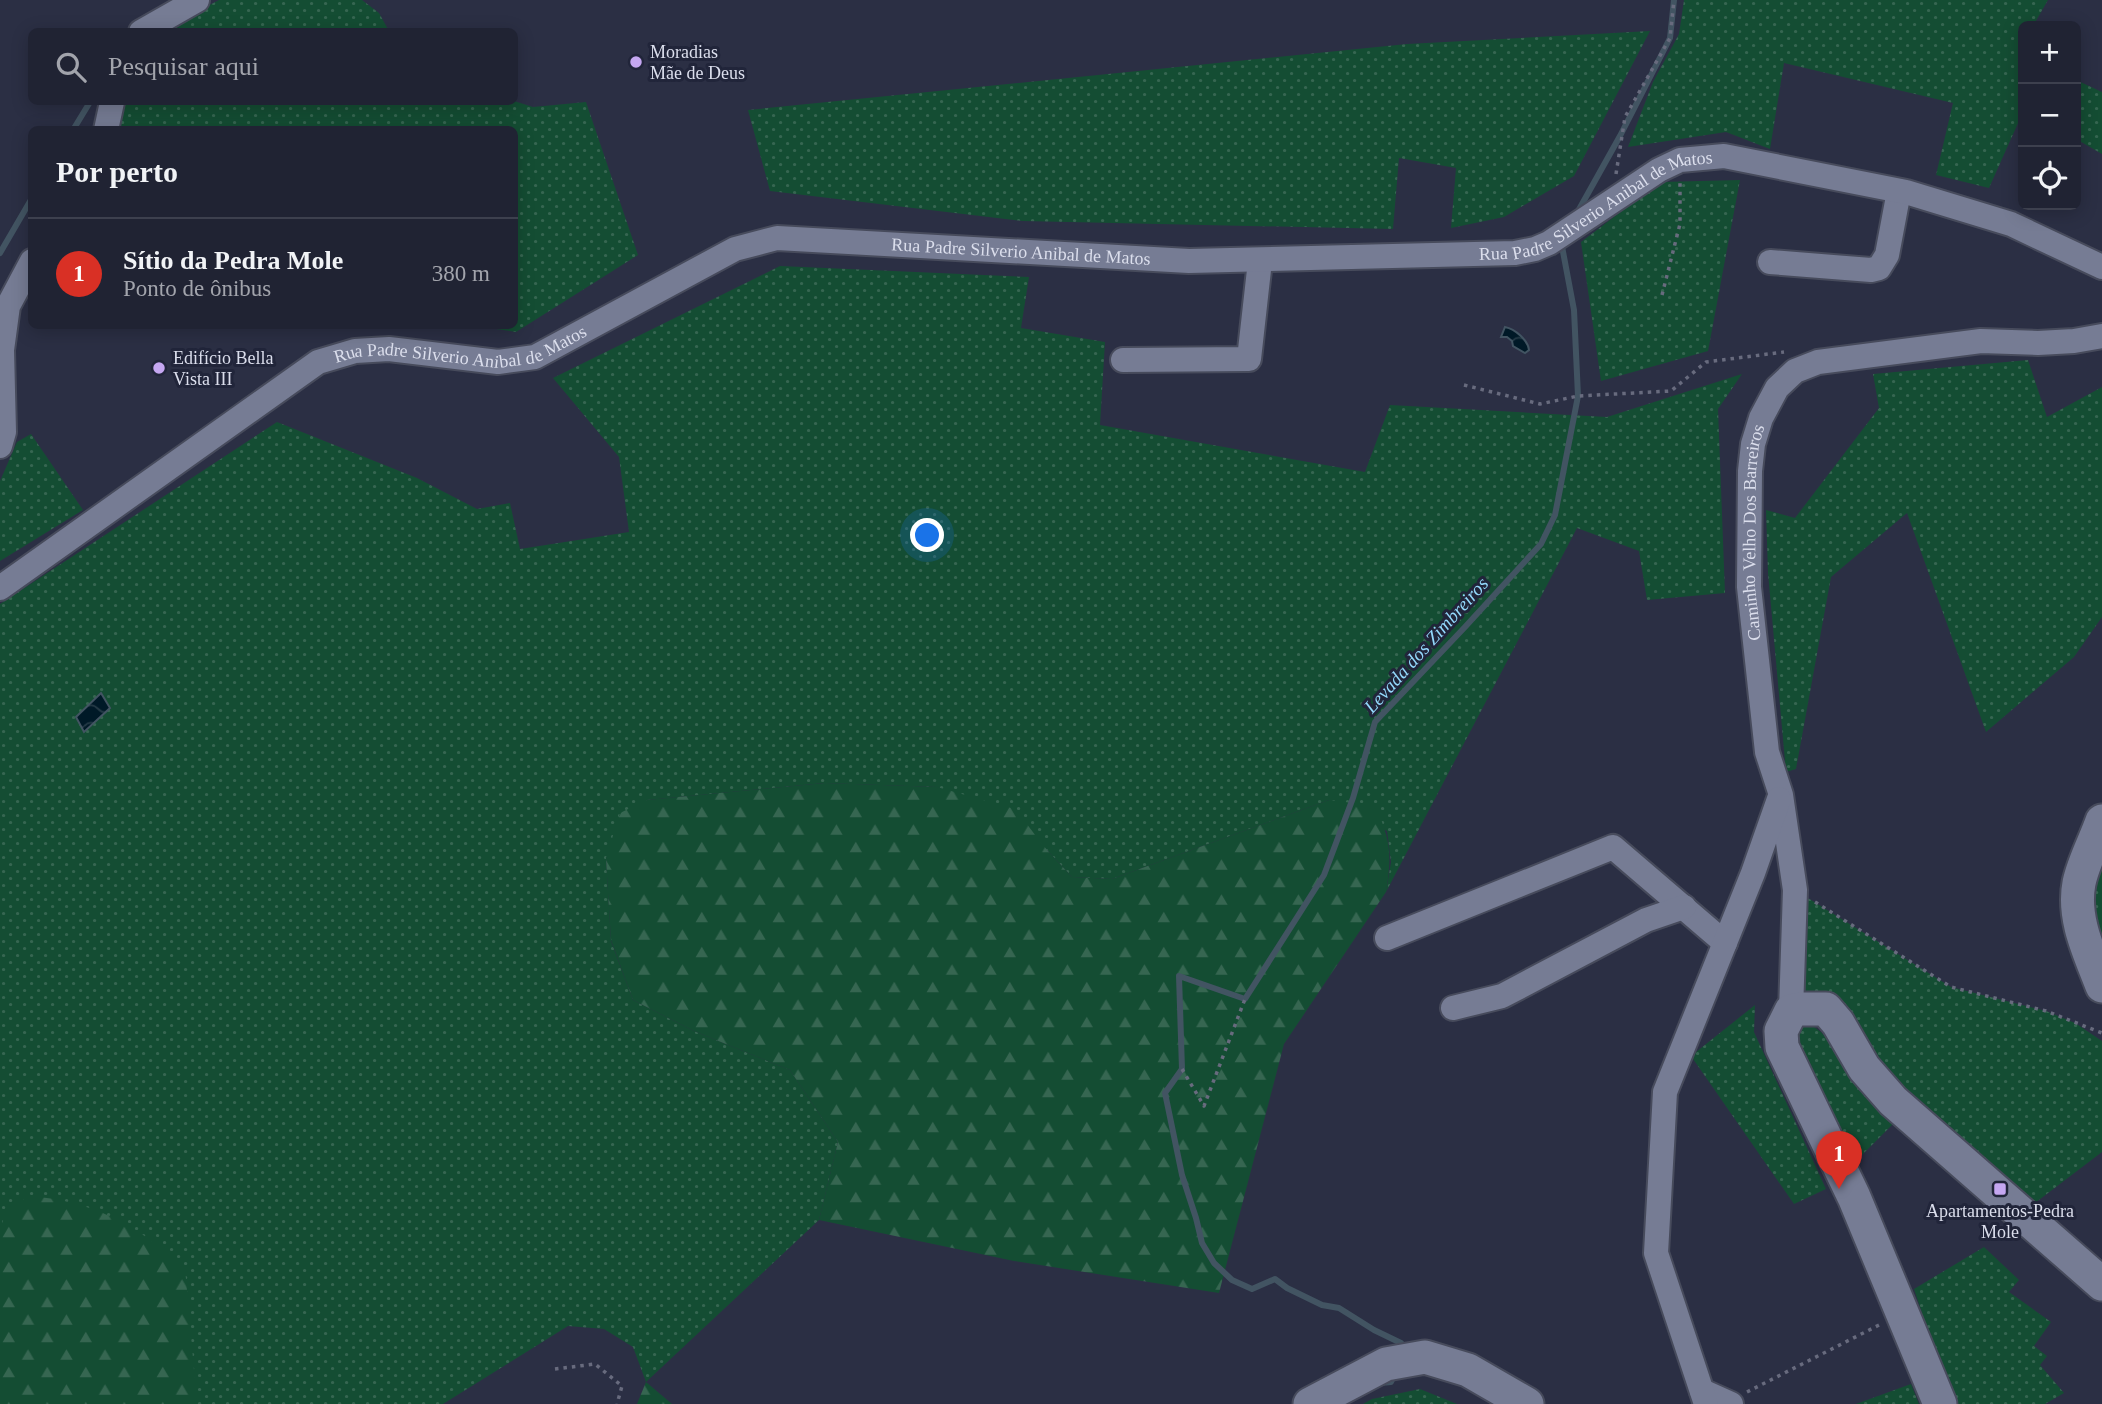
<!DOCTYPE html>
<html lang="pt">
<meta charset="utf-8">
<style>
body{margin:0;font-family:"Times New Roman",serif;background:#2d2f3f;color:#f1f3f6}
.controls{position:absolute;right:21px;top:21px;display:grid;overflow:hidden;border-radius:10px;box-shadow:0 4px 18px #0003}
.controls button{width:63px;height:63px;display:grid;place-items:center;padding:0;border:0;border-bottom:2px solid #3d404e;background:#202333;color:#f1f3f6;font:35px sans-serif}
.you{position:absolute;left:928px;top:536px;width:24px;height:24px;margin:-18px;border:5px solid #fff;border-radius:50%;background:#1a73e8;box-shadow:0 0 0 10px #1a73e833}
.badge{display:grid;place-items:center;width:46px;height:46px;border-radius:50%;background:#d93025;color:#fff;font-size:23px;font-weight:700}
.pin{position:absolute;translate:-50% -58px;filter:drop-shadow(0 2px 4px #0008)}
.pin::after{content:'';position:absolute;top:37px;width:24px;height:21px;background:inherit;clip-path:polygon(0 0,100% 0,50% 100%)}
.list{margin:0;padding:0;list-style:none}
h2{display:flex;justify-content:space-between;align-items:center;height:91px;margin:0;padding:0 28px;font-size:30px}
h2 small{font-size:23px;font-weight:400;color:#a2a4ac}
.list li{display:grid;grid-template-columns:46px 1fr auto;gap:21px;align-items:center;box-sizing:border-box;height:112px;padding:0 28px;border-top:2px solid #3d404e}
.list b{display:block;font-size:26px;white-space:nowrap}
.list p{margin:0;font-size:23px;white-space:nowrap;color:#a2a4ac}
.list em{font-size:23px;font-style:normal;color:#a2a4ac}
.icon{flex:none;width:38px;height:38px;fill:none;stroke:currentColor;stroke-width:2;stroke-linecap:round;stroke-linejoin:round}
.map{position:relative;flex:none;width:2102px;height:1404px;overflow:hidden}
.search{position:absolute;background:#202333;box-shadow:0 4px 18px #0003;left:28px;top:28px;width:490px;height:77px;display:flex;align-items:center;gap:18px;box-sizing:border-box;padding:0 24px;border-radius:10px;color:#a2a4ac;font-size:26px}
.panel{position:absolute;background:#202333;box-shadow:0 4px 18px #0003;left:28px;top:126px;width:490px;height:203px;border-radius:10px}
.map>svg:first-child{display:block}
</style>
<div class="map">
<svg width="2102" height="1404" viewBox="0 0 2102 1404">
<defs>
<pattern id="green-dots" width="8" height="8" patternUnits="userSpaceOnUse" patternTransform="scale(1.75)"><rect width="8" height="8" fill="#144d33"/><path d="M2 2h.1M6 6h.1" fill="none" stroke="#366651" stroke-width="1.8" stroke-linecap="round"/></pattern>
<pattern id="forest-firs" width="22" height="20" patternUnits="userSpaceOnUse" patternTransform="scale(1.75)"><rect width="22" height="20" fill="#144d33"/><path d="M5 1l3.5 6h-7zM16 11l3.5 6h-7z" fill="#366651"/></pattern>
<pattern id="water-waves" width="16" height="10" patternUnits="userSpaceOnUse" patternTransform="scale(1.75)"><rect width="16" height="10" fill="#001927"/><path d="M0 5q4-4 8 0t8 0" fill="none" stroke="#253a46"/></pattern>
</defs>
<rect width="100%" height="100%" fill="#2b2f44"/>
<g fill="url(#green-dots)">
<polygon points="219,0 362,0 379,13 389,31 159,32"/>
<polygon points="1684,0 2048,0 2033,26 2023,26 2023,44 2018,53 2023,56 2023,112 1989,188 1936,175 1953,103 1784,63 1770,149 1726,132 1628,147 1653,82 1679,34"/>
<polygon points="1650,31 1574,176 1504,217 1451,228 1456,168 1399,158 1393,229 1023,221 770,191 748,110 1407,44"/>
<polygon points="2076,80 2102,92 2102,154 2076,139"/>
<polygon points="514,101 533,107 586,102 638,255 516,332 475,326 514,326 514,130 117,130 125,102"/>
<polygon points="1740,180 1708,351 1601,381 1581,242 1660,182"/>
<polygon points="780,266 1029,277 1021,328 1105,342 1100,425 1365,472 1390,405 1607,417 1742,374 1718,409 1725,593 1647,600 1639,551 1577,528 1386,892 1391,862 1387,831 1329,800 1112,879 1072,877 1047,850 937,787 824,783 647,800 606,858 611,941 633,1000 694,1031 790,1070 838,1142 819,1220 646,1382 633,1347 604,1329 568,1326 443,1404 0,1404 0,604 277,422 417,478 477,509 510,503 520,549 629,532 619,457 553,378"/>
<polygon points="2028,360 2047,417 2102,387 2102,617 2074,657 1986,732 1907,513 1831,577 1796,769 1786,772 1768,573 1766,510 1795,518 1879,408 1873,374"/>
<polygon points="31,434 83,510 0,561 0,481 17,442"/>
<polygon points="2102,853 2102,950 2086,907"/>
<polygon points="1795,890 1951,987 2046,1011 2075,1023 2102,1041 2102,1152 2027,1209 1886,1078 1825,994 1792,990"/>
<polygon points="1755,1005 1754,1032 1826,1189 1794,1204 1691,1056"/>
<polygon points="1800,1026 1814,1027 1821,1032 1898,1119 1851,1166 1794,1040"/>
<polygon points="1984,1247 2019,1280 2009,1292 2051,1322 2034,1346 2047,1356 2040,1365 2064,1393 2045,1404 1947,1404 1910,1323 1922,1313 1914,1289"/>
<polygon points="1911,1384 1919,1404 1856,1404"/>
<polygon points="1420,1389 1457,1404 1363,1404 1372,1399"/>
</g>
<g fill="url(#forest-firs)">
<path d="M825,783L937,787L1015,809L1047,850L1072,877L1112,879L1329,800L1375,806C1391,840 1392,855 1386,892L1284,1044L1219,1293L1014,1261L819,1220L838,1142L790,1070L694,1031L633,1000L611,940L608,893L606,858L620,813L647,800Z"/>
<path d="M27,1196C92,1200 137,1225 185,1268L197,1404H0V1231L4,1217Z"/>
<polygon points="646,1382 672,1404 637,1404"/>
</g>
<g fill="url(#water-waves)" stroke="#425462" stroke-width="2">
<path d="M1505,327C1515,329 1528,340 1529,350L1525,353L1513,346L1512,341L1507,337H1501Z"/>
<polygon points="101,693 110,708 84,732 76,717"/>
</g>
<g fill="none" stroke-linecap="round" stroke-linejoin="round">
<g stroke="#425462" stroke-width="6">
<polyline points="73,130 90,102"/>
<polyline points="1577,213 1620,136 1670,38 1674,0"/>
<polyline points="0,253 32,198"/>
<polyline points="1401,1343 1374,1330 1339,1308 1322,1305 1287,1288 1275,1279 1252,1289 1232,1280 1214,1263 1202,1243 1196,1218 1182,1175 1165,1093 1182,1069 1179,976 1245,999 1324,875 1353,798 1375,722 1465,627 1541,544 1555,515 1578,396 1574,310 1561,241"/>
<polyline points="1380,1383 1391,1382 1392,1380"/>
</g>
<defs>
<g id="street">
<polyline points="141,32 197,0"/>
<polyline points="106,130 112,102"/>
<polyline points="1770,262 1871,270 1879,268 1887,255 1899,191"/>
<polyline points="1123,360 1249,359 1260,261"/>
<polyline points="0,446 4,432 2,350 8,306 32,261"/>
<path id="s1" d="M0,588L318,362L355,351L389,349L498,362L535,357L735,249L777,238L1189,261L1515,253L1535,249L1549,243L1659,170L1680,160L1724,156L1906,192L2011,224L2102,267"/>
<polyline points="1387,938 1613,847 1725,943"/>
<polyline points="1453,1008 1502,996 1646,920 1684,907"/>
<path id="s2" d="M1791,1011L1795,890L1781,795L1767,752L1749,587L1750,471L1753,444L1761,418L1777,388L1795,371L1818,362L1981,341L2038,343L2074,341L2102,336"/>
<polyline points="1702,1391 1731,1404"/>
<polyline points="1706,1404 1656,1253 1665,1092 1753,873 1779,799"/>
</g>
<g id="secondary">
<path d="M2102,821C2095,841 2083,863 2079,883C2072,919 2090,954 2102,986"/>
<polyline points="1310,1404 1386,1364 1425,1357 1468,1370 1527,1404"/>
<polyline points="1940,1404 1854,1197 1782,1047 1781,1031 1791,1011 1801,1009 1826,1009 1838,1023 1864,1068 1893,1101 2102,1284"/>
</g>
</defs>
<use href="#street" stroke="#474b5c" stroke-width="28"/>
<use href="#secondary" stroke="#474b5c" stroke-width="37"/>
<g stroke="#686b7e" stroke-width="3.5" stroke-dasharray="3.5 5" stroke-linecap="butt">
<polyline points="1616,174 1625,117 1670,38 1674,0"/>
<polyline points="1662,295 1680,224 1680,183"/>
<polyline points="1464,385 1540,404 1578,396 1671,391 1706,362 1784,352"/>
<polyline points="1815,902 1951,987 2046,1011 2102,1033"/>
<polyline points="1182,1069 1204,1106 1245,999"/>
<polyline points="555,1369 595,1364 622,1386 617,1404"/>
<polyline points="1747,1392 1881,1324"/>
</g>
<use href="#street" stroke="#767c94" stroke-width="24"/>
<use href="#secondary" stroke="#767c94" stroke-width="33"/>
</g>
<g fill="#c5a7f1" stroke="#21253a" stroke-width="2.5">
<circle cx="636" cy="62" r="7"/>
<circle cx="159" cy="368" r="7"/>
<rect x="1993" y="1182" width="14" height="14" rx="3.5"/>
</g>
<g text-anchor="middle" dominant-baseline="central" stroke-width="6" stroke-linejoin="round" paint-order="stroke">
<g font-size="18" fill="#dbdeec" stroke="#21253a" text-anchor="start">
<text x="650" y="52">Moradias<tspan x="650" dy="21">Mãe de Deus</tspan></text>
<text x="173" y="358">Edifício Bella<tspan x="173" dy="21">Vista III</tspan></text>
<text x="2000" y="1211" text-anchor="middle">Apartamentos-Pedra<tspan x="2000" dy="21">Mole</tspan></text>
</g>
<g font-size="18" fill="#dbdeec" stroke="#21253a">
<text stroke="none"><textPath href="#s1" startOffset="1713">Rua Padre Silverio Anibal de Matos</textPath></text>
<text stroke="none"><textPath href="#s1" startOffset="1125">Rua Padre Silverio Anibal de Matos</textPath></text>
<text stroke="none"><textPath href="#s1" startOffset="537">Rua Padre Silverio Anibal de Matos</textPath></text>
<text stroke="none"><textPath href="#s2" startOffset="483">Caminho Velho Dos Barreiros</textPath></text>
</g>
<g font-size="19" font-style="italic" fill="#93d8fb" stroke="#21253a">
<text transform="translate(1426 645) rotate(-48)">Levada dos Zimbreiros</text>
</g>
</g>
</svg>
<div class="controls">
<button>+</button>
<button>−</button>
<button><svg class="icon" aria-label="locate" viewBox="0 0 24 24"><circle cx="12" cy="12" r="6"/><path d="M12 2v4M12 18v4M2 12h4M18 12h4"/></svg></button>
</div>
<div class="you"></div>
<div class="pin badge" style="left:1839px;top:1189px">1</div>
<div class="search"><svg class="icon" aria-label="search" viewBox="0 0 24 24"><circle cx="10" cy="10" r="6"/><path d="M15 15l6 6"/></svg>Pesquisar aqui</div>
<section class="panel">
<h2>Por perto<small></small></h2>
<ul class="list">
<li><span class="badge">1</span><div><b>Sítio da Pedra Mole</b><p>Ponto de ônibus</p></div><em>380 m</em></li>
</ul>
</section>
</div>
